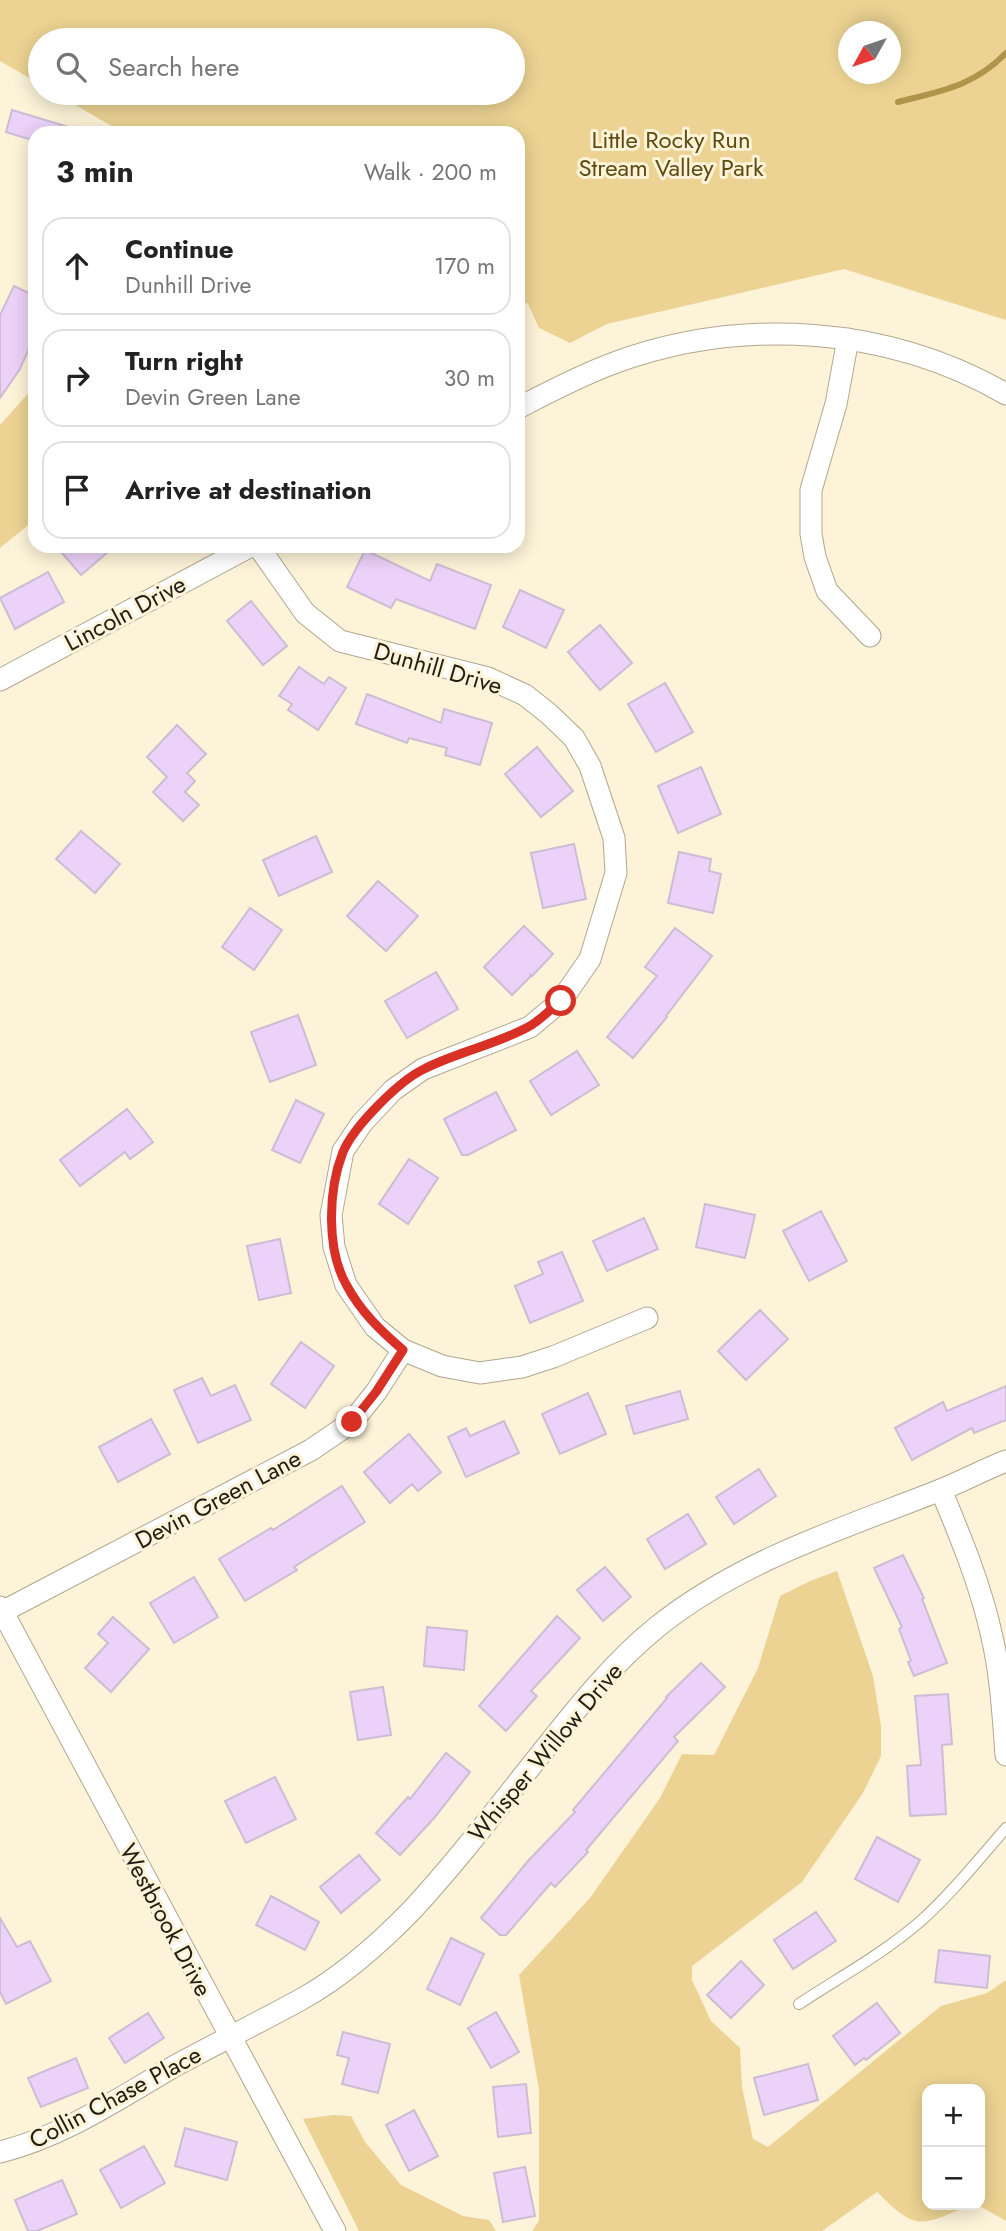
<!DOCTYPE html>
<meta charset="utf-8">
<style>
body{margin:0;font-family:Jost,sans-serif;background:#f6f6f6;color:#222}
.controls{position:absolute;right:21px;bottom:21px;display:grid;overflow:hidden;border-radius:14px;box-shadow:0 4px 18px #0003}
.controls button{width:63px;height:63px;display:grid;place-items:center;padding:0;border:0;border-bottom:2px solid #e0e0e0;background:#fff;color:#222;font:35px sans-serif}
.compass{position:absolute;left:838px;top:21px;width:63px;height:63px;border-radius:50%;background:#fff;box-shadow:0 4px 18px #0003;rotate:230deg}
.stop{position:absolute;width:21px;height:21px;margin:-16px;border:5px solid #d93025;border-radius:50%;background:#fff}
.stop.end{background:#d93025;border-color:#fff;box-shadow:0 2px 7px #0008}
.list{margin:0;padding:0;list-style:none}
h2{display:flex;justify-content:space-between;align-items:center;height:91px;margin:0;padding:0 28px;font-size:30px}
h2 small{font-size:23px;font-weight:400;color:#767676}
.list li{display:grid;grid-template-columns:46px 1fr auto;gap:21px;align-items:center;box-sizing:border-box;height:98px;margin:0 14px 14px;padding:0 14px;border:2px solid #e0e0e0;border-radius:21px}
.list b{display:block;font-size:26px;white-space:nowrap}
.list p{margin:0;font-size:23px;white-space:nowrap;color:#767676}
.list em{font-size:23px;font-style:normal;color:#767676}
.icon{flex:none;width:38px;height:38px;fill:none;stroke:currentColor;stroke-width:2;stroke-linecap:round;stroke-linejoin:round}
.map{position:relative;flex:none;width:1006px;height:2231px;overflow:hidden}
.search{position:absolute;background:#fff;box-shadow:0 4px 18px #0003;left:28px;top:28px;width:497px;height:77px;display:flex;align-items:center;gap:18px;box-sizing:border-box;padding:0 24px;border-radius:38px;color:#767676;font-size:26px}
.panel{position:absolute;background:#fff;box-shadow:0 4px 18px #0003;left:28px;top:126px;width:497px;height:427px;border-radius:21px}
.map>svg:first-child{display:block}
</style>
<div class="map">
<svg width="1006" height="2231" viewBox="0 0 1006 2231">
<rect width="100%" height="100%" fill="#fdf3d8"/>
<g fill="#ecd393" fill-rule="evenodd">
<path d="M0,0H1006V320L844,269L607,324L570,343L539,328L528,304L518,299V133H120V131L55,93H513V40H40V84L0,61ZM848,32H890V74H848Z"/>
<polygon points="35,386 35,516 27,526 0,548 0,425"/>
<path d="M837,1571L873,1676L881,1726V1756L863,1793L802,1882L692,1966V1980L711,2021L740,2048L742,2087L753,2139L768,2147L941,2006L987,1993L1006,1980V2221L978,2205H980V2089H927V2205H970C920,2227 916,2231 877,2192L822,2231H532L539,2221V2090L519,1975L590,1898L660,1798L682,1754L714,1755L758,1668L780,1596L810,1581Z"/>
<polygon points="333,2115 351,2116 365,2142 401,2185 463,2216 489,2220 496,2231 359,2231 303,2119"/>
</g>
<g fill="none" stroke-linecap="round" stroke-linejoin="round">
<path stroke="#b0944b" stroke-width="6" d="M898,102C941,91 974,86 1006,53"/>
</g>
<g fill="#ecd1f8" stroke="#cdbdd4" stroke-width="2">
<polygon points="12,110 75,129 75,133 35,133 35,141 6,132"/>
<polygon points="14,286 35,296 35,335 20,369 0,398 0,315"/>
<polygon points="56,546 115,546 81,575"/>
<polygon points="365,550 430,581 437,564 491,585 475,629 396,599 391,608 347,587"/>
<polygon points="48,572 64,602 15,629 0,598"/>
<polygon points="520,590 564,610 546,648 503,627"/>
<polygon points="251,601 287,646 263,665 227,621"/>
<polygon points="600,625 632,663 600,690 568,652"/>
<polygon points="299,667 324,684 329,677 346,688 318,730 288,710 292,704 279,696"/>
<polygon points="665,683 693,732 656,752 628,704"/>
<polygon points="367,694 441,723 444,709 492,723 480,765 445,755 447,748 409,738 407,743 356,724"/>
<polygon points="177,725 206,754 187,773 195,781 185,792 199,805 183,821 153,792 167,777 147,757"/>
<polygon points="537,747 573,791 541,817 505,774"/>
<polygon points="701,767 721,814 678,833 658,786"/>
<polygon points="81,831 120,864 95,893 56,859"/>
<polygon points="316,836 332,872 279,896 263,860"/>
<polygon points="574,844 586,899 543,908 531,853"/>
<polygon points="679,852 711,859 709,871 721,874 713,913 668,903"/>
<polygon points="378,881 418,916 386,951 347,916"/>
<polygon points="250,908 282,930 254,970 222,947"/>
<polygon points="524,926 553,954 532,976 530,974 531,976 512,995 484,967"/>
<polygon points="675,928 712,956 666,1016 667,1017 633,1058 607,1037 657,976 645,967"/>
<polygon points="436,972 458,1009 407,1038 385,1001"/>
<polygon points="298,1015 316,1065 270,1082 251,1032"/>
<polygon points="577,1051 599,1085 551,1115 530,1081"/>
<polygon points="496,1092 516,1130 468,1155 462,1155 444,1119"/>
<polygon points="296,1100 324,1114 300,1163 272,1150"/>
<polygon points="127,1109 153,1142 130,1159 125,1152 80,1186 60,1160"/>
<polygon points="409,1159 438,1178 408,1224 379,1204"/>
<polygon points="705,1204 755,1215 745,1258 696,1247"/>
<polygon points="821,1211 847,1261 809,1281 783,1231"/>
<polygon points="644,1218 658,1249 607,1271 593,1241"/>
<polygon points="280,1239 291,1293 259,1300 247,1246"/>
<polygon points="562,1252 583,1301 530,1323 515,1286 543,1274 538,1262"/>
<polygon points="760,1310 788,1339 746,1380 718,1351"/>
<polygon points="301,1342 334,1366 305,1408 271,1384"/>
<polygon points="202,1378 211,1396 235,1385 251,1420 198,1443 174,1390"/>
<polygon points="1006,1386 1006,1420 974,1433 972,1428 912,1460 895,1428 943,1402 947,1411"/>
<polygon points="680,1391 688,1419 634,1434 626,1406"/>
<polygon points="588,1393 606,1434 560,1454 542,1414"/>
<polygon points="151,1419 170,1454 118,1482 99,1447"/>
<polygon points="504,1421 519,1453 466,1477 448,1437 466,1428 470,1436"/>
<polygon points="409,1434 441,1472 418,1491 412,1484 390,1503 364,1472"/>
<polygon points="759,1469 776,1496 734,1524 716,1497"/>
<polygon points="342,1486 365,1522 294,1567 297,1570 245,1601 219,1559 271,1528 273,1530"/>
<polygon points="688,1514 706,1544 665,1569 647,1539"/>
<polygon points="903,1555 924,1598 922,1599 947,1663 914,1676 908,1662 911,1661 899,1629 902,1627 874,1568"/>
<polygon points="605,1567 631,1597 603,1621 577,1590"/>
<polygon points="194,1577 218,1617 174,1643 150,1603"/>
<polygon points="557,1616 580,1638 531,1691 537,1696 506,1731 479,1706"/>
<polygon points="113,1617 149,1649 111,1692 85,1668 108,1643 98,1634"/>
<polygon points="427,1627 467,1631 464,1670 424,1666"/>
<polygon points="701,1663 725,1687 674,1737 678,1741 586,1850 588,1852 555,1887 551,1883 506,1935 500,1935 481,1918 528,1861 575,1812 573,1810 667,1698 666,1697"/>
<polygon points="383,1687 391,1735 358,1740 350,1692"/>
<polygon points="948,1694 952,1744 942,1745 946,1814 910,1816 907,1766 921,1765 915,1696"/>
<polygon points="446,1753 470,1772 435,1817 400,1855 376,1833 408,1797 410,1799"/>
<polygon points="275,1777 296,1819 246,1843 225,1801"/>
<polygon points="877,1837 920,1860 898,1902 855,1879"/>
<polygon points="359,1855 380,1880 341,1913 320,1887"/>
<polygon points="271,1896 319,1922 305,1950 256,1925"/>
<polygon points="816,1912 836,1941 793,1969 774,1940"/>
<polygon points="0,1918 17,1947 30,1941 51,1981 6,2004 0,1992"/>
<polygon points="451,1938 484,1954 460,2005 427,1989"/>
<polygon points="939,1950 990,1956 987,1988 935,1982"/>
<polygon points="741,1961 764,1985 731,2018 707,1995"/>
<polygon points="877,2003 900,2033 866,2060 864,2058 855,2065 833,2036"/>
<polygon points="496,2012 519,2052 491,2068 468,2028"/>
<polygon points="148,2013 164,2038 125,2063 109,2038"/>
<polygon points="343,2032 390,2044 378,2093 342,2084 349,2058 337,2055"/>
<polygon points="76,2058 88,2088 41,2107 28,2078"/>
<polygon points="808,2064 818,2100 764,2115 754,2078"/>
<polygon points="526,2084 531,2133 498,2137 493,2087"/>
<polygon points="414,2110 438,2156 409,2171 386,2125"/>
<polygon points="185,2128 237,2142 227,2180 175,2166"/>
<polygon points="144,2146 165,2183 121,2208 100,2170"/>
<polygon points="525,2167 535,2216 503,2222 494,2173"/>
<polygon points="62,2180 77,2214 37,2231 28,2231 15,2200"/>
</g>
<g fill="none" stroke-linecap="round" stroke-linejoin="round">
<defs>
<path id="service" d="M799,2004C840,1977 886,1952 923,1919C953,1892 979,1859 1006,1828"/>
<g id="minor">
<polyline points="848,339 836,404 811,490 811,534 815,557 827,591 870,636"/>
<path d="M518,408C549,392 581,375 614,363C742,316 888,326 1006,394"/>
<polyline points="258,546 305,613 340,641 488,678 525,695 549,714 574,738 590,766 614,838 616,873 590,959 561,1001 530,1027 423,1069 393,1090 362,1123 343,1151 331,1215 334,1247 346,1285 375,1327 403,1350 442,1366 480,1373 522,1367 553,1357 647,1318"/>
<polyline points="0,680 251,546"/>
<path d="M941,1490C961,1538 981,1586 992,1637C1001,1676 1003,1715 1006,1755"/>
<polyline points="0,1607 335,2231"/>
<polyline points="0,1613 311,1450 352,1422 376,1392 403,1350"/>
<path d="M0,2152C62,2137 118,2099 173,2067C215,2044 258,2023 300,2000C342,1977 379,1944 412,1910C460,1858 503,1801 547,1746C581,1703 615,1661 657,1627C739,1561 841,1529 938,1491C961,1482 983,1470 1006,1461"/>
</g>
</defs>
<use href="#service" stroke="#b1a78e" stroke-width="12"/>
<use href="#minor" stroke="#b1a78e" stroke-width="23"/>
<use href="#service" stroke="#fff" stroke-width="10"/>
<use href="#minor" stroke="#fff" stroke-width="21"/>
</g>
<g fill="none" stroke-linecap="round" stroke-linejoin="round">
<path stroke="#d93025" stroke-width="9" d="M352,1422L376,1392L403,1350C381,1331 361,1312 347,1286C326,1250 328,1190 343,1152C354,1126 399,1081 424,1069C457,1052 495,1045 528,1027C540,1021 550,1009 561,1001"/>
</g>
<g text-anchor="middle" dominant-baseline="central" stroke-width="6" stroke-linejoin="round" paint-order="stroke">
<g font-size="24" fill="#5f4c13" stroke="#fdf3d8">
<text x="671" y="139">Little Rocky Run<tspan x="671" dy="28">Stream Valley Park</tspan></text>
</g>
<g font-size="24" fill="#201d13" stroke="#fdf3d8">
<text transform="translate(125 613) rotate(-28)">Lincoln Drive</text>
<text transform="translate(438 668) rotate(16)">Dunhill Drive</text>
<text transform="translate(218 1499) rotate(-28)">Devin Green Lane</text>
<text transform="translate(545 1752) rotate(-50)">Whisper Willow Drive</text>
<text transform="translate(166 1920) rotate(62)">Westbrook Drive</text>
<text transform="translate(115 2097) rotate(-28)">Collin Chase Place</text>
</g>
</g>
</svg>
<div class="controls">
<button>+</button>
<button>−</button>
</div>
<svg class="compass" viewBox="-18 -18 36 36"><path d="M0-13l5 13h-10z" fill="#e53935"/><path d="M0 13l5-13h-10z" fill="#767676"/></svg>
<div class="stop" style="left:561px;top:1001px"></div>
<div class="stop end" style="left:352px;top:1422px"></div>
<div class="search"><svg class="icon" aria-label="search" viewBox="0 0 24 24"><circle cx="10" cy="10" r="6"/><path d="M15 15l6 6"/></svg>Search here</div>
<section class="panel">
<h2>3 min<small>Walk · 200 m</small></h2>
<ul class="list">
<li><svg class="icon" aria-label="ahead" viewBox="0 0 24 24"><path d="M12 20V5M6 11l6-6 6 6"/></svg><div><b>Continue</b><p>Dunhill Drive</p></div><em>170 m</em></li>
<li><svg class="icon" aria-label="right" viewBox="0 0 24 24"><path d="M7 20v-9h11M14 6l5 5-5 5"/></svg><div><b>Turn right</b><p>Devin Green Lane</p></div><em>30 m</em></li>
<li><svg class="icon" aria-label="arrive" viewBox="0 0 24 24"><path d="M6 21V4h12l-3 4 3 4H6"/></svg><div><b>Arrive at destination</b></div></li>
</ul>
</section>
</div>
